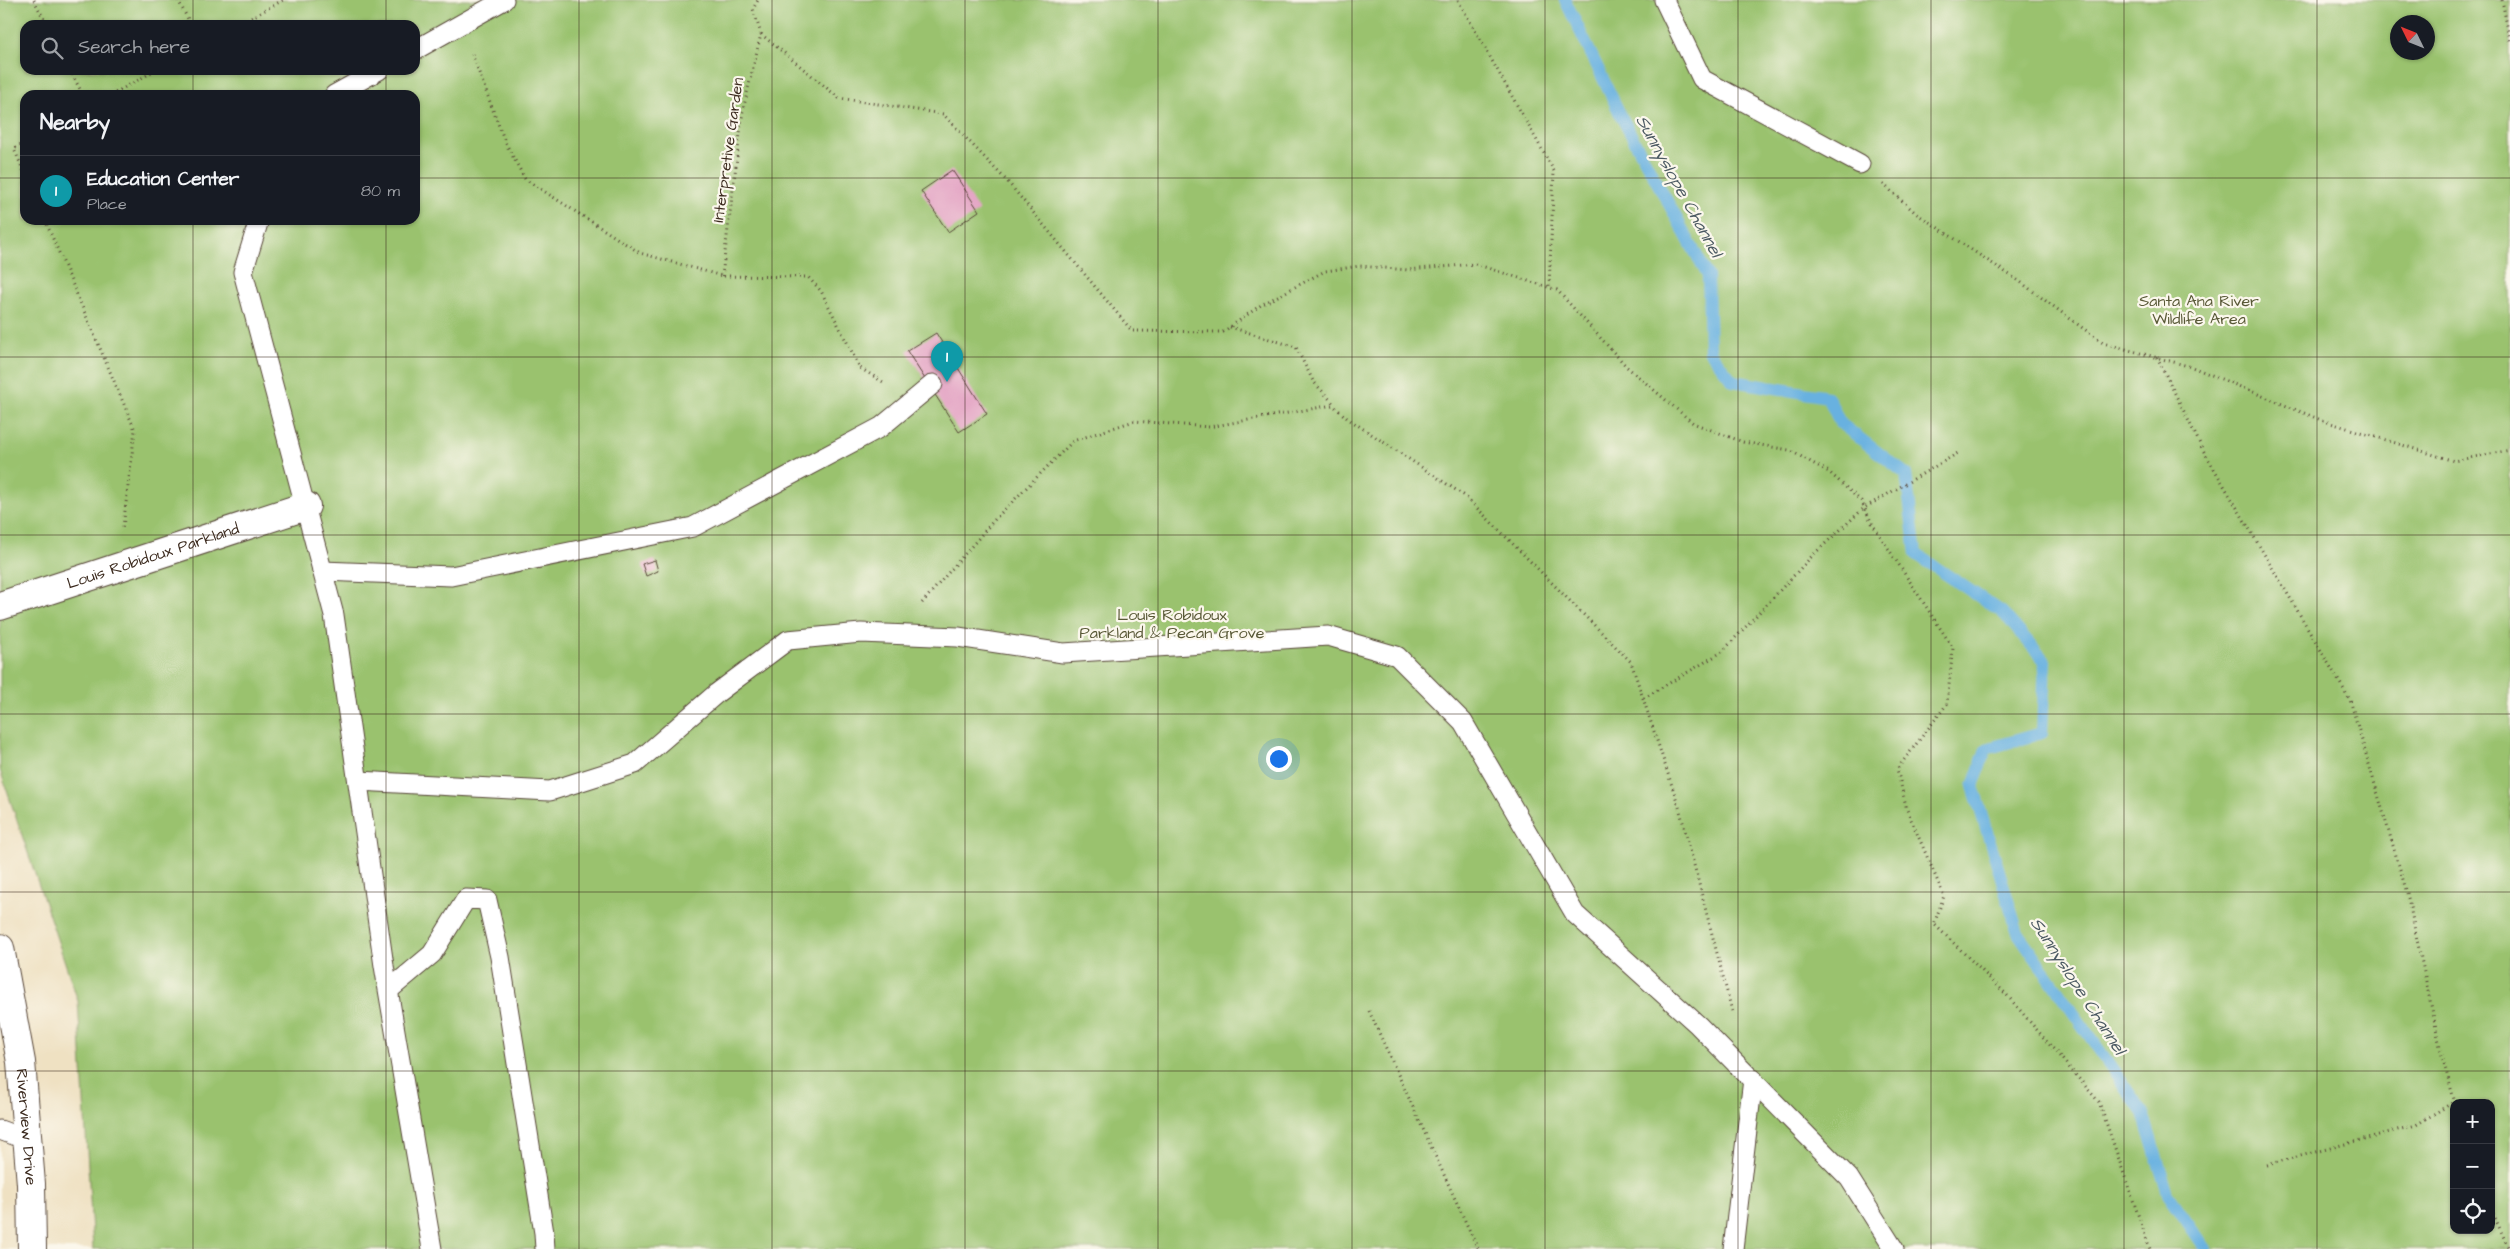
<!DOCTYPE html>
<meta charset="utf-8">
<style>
body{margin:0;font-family:"Architects Daughter",sans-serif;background:#242831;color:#f1f3f6}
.controls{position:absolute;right:15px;bottom:15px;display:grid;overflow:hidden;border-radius:10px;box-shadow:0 1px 4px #0004}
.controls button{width:45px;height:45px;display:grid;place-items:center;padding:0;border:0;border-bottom:1px solid #363941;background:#171b24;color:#f1f3f6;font:25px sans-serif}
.compass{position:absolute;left:2390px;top:15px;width:45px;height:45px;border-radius:50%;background:#171b24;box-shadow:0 1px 4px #0004;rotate:313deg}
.you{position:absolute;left:1278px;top:758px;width:18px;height:18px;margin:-12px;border:4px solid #fff;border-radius:50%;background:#1a73e8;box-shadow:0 0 0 8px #1a73e833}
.badge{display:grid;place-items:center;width:32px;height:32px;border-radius:50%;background:#c8321e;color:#fff;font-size:16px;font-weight:700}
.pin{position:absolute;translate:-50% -41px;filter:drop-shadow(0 1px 2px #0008)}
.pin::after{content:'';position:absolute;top:26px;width:18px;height:15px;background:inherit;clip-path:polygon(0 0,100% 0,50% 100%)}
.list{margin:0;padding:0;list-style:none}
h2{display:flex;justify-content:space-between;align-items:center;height:65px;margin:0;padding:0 20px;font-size:21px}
h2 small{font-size:16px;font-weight:400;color:#9ea1a6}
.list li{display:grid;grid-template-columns:32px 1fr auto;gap:15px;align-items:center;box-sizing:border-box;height:70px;padding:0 20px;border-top:1px solid #363941}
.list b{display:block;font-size:19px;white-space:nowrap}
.list p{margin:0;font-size:16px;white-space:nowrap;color:#9ea1a6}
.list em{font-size:16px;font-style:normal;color:#9ea1a6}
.icon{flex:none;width:28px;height:28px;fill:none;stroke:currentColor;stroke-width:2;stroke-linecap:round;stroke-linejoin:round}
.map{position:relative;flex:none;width:2510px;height:1249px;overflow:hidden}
.search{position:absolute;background:#171b24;box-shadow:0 1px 4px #0004;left:20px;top:20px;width:400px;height:55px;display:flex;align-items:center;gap:12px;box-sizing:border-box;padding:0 18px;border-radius:15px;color:#9ea1a6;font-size:19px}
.panel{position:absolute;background:#171b24;box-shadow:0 1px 4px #0004;left:20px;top:90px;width:400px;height:135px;border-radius:15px}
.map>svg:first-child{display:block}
</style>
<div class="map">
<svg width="2510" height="1249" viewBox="0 0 2510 1249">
<rect width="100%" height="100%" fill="#fbf7ec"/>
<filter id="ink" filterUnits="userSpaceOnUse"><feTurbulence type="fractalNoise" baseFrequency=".02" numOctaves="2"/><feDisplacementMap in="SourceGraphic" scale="10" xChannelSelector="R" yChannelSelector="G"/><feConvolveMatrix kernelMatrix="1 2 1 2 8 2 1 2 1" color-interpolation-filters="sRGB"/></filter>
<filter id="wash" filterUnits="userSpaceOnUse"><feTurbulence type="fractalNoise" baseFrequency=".0096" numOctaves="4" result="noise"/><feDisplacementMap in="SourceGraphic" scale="20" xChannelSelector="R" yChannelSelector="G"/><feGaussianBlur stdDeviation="1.12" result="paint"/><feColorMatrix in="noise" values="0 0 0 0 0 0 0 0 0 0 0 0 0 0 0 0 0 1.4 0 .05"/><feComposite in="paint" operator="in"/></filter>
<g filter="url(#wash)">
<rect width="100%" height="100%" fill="#efe1c2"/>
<path fill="#9ac26e" stroke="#6a7646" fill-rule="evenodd" d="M0,0H2510V1249H93L78,1001L0,770ZM2398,22H2428V52H2398ZM25,25H415V70H25ZM25,95H415V220H25ZM2454,1103H2491V1230H2454Z"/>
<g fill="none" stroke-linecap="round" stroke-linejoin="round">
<polyline stroke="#68b1e0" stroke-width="12" points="1565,0 1622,118 1708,276 1710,352 1733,381 1828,397 1840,423 1906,474 1916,554 2002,612 2045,661 2042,733 1986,749 1973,786 2018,933 2143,1113 2168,1194 2206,1249"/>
</g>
<g id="blocks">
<g fill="#e3a2c3">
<polygon points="952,170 979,211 948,232 921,191"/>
<polygon points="936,333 987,414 959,432 907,351"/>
<polygon points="655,560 658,571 646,576 642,564"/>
</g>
</g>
</g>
<g filter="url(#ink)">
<use href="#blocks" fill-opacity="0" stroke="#564537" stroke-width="1"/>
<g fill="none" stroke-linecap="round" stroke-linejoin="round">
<defs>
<g id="service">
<polyline points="1664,0 1702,79 1860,164"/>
<polyline points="415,50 504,0"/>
<polyline points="334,95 379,70"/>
<polyline points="259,220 243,272 334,615 384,966 432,1249"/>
<polyline points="322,571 451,576 693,527 881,427 933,384"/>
<polyline points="358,781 550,791 635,764 717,693 788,640 861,633 958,637 1063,653 1328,636 1397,656 1463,722 1575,914 1698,1025 1849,1178 1894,1249"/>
<polyline points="389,990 432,954 466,899 487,900 500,957 544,1233 545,1249"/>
<polyline points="0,1130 27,1140"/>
<polyline points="1733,1249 1753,1079"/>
</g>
<g id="minor">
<path id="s1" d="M0,606L306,506"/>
<path id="s2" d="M0,948L21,1062L31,1184L32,1249"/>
</g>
</defs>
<use href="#service" stroke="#564537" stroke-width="21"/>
<use href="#minor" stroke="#564537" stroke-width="30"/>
<g stroke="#564537" stroke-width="3" stroke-dasharray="1 4" stroke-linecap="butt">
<polyline points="34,0 47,25"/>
<polyline points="178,0 191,25"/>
<polyline points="1458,0 1554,171 1549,287"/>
<polyline points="2502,0 2510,41"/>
<polyline points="238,25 283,0"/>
<polyline points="761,34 839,98 943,114 1007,181 1132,331 1223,332 1261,305 1325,271 1360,266 1408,270 1475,264 1557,290 1627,367 1693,423 1743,442 1789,450 1829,472 1861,501 1873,525 1953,648 1947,704 1897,769 1907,810 1944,896 1934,924 2006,994 2099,1102 2150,1249"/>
<polyline points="472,54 505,142 525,179 640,253 722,276 808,277 821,291 860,368 885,383"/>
<polyline points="70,70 83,95"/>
<polyline points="111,95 156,70"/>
<polyline points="25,143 14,149 25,174"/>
<polyline points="1883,184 1917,214 2019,281 2103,343 2192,367 2321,420 2454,461 2510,450"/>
<polyline points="45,220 135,430 123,527"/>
<polyline points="722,276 743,110 761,34 753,9 758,0"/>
<polyline points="1230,327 1296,347 1313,381 1334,404"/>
<polyline points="2157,357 2203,450 2350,700 2407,893 2442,1056 2455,1103"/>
<polyline points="922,603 996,518 1073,441 1134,421 1209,427 1333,405 1347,418 1465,496 1631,662 1679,807 1732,1011"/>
<polyline points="1644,698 1722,652 1814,554 1864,508 1958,453"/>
<polyline points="1369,1011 1478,1249"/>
<polyline points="2267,1165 2416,1125 2455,1101"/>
<polyline points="2491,1209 2509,1249"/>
</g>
<use href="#service" stroke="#fff" stroke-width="19"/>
<use href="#minor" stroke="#fff" stroke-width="28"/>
</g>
</g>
<path fill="none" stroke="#3b2a1e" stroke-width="1" stroke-opacity="0.55" d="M193,0V25M386,0V25M579,0V1249M772,0V1249M965,0V1249M1158,0V1249M1352,0V1249M1545,0V1249M1738,0V1249M1931,0V1249M2124,0V1249M2317,0V1249M193,70V95M386,70V95M0,178H25M415,178H2510M193,220V1249M386,220V1249M0,357H2510M0,535H2510M0,714H2510M0,892H2510M0,1071H2510"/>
<g text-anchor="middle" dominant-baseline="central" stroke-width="4.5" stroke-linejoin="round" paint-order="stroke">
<g font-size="16" fill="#3b2a1e" stroke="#fbf7ec">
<text transform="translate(728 150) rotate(-82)">Interpretive Garden</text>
<text stroke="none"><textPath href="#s1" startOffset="161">Louis Robidoux Parkland</textPath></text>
<text stroke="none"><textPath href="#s2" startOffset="181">Riverview Drive</textPath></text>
</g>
<g font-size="16" fill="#585836" stroke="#fbf7ec">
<text x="2199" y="301">Santa Ana River<tspan x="2199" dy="18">Wildlife Area</tspan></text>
<text x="1172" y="615">Louis Robidoux<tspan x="1172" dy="18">Parkland &amp; Pecan Grove</tspan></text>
</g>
<g font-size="18" font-style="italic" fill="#4b5962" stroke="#fbf7ec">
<text transform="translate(1679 186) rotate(61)">Sunnyslope Channel</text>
<text transform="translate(2078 986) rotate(57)">Sunnyslope Channel</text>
</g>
</g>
</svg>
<div class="controls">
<button>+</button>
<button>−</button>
<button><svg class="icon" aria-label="locate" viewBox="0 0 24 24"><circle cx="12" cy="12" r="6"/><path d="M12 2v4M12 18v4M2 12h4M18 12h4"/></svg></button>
</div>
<svg class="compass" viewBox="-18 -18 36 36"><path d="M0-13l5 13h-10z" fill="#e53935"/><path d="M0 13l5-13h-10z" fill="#9ea1a6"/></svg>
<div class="you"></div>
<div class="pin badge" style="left:947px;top:382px;background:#0f9aa8">1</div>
<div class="search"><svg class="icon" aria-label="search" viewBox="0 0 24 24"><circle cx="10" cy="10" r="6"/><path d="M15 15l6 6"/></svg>Search here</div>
<section class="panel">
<h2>Nearby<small></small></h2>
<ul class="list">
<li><span class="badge" style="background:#0f9aa8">1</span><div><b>Education Center</b><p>Place</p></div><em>80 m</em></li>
</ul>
</section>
</div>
